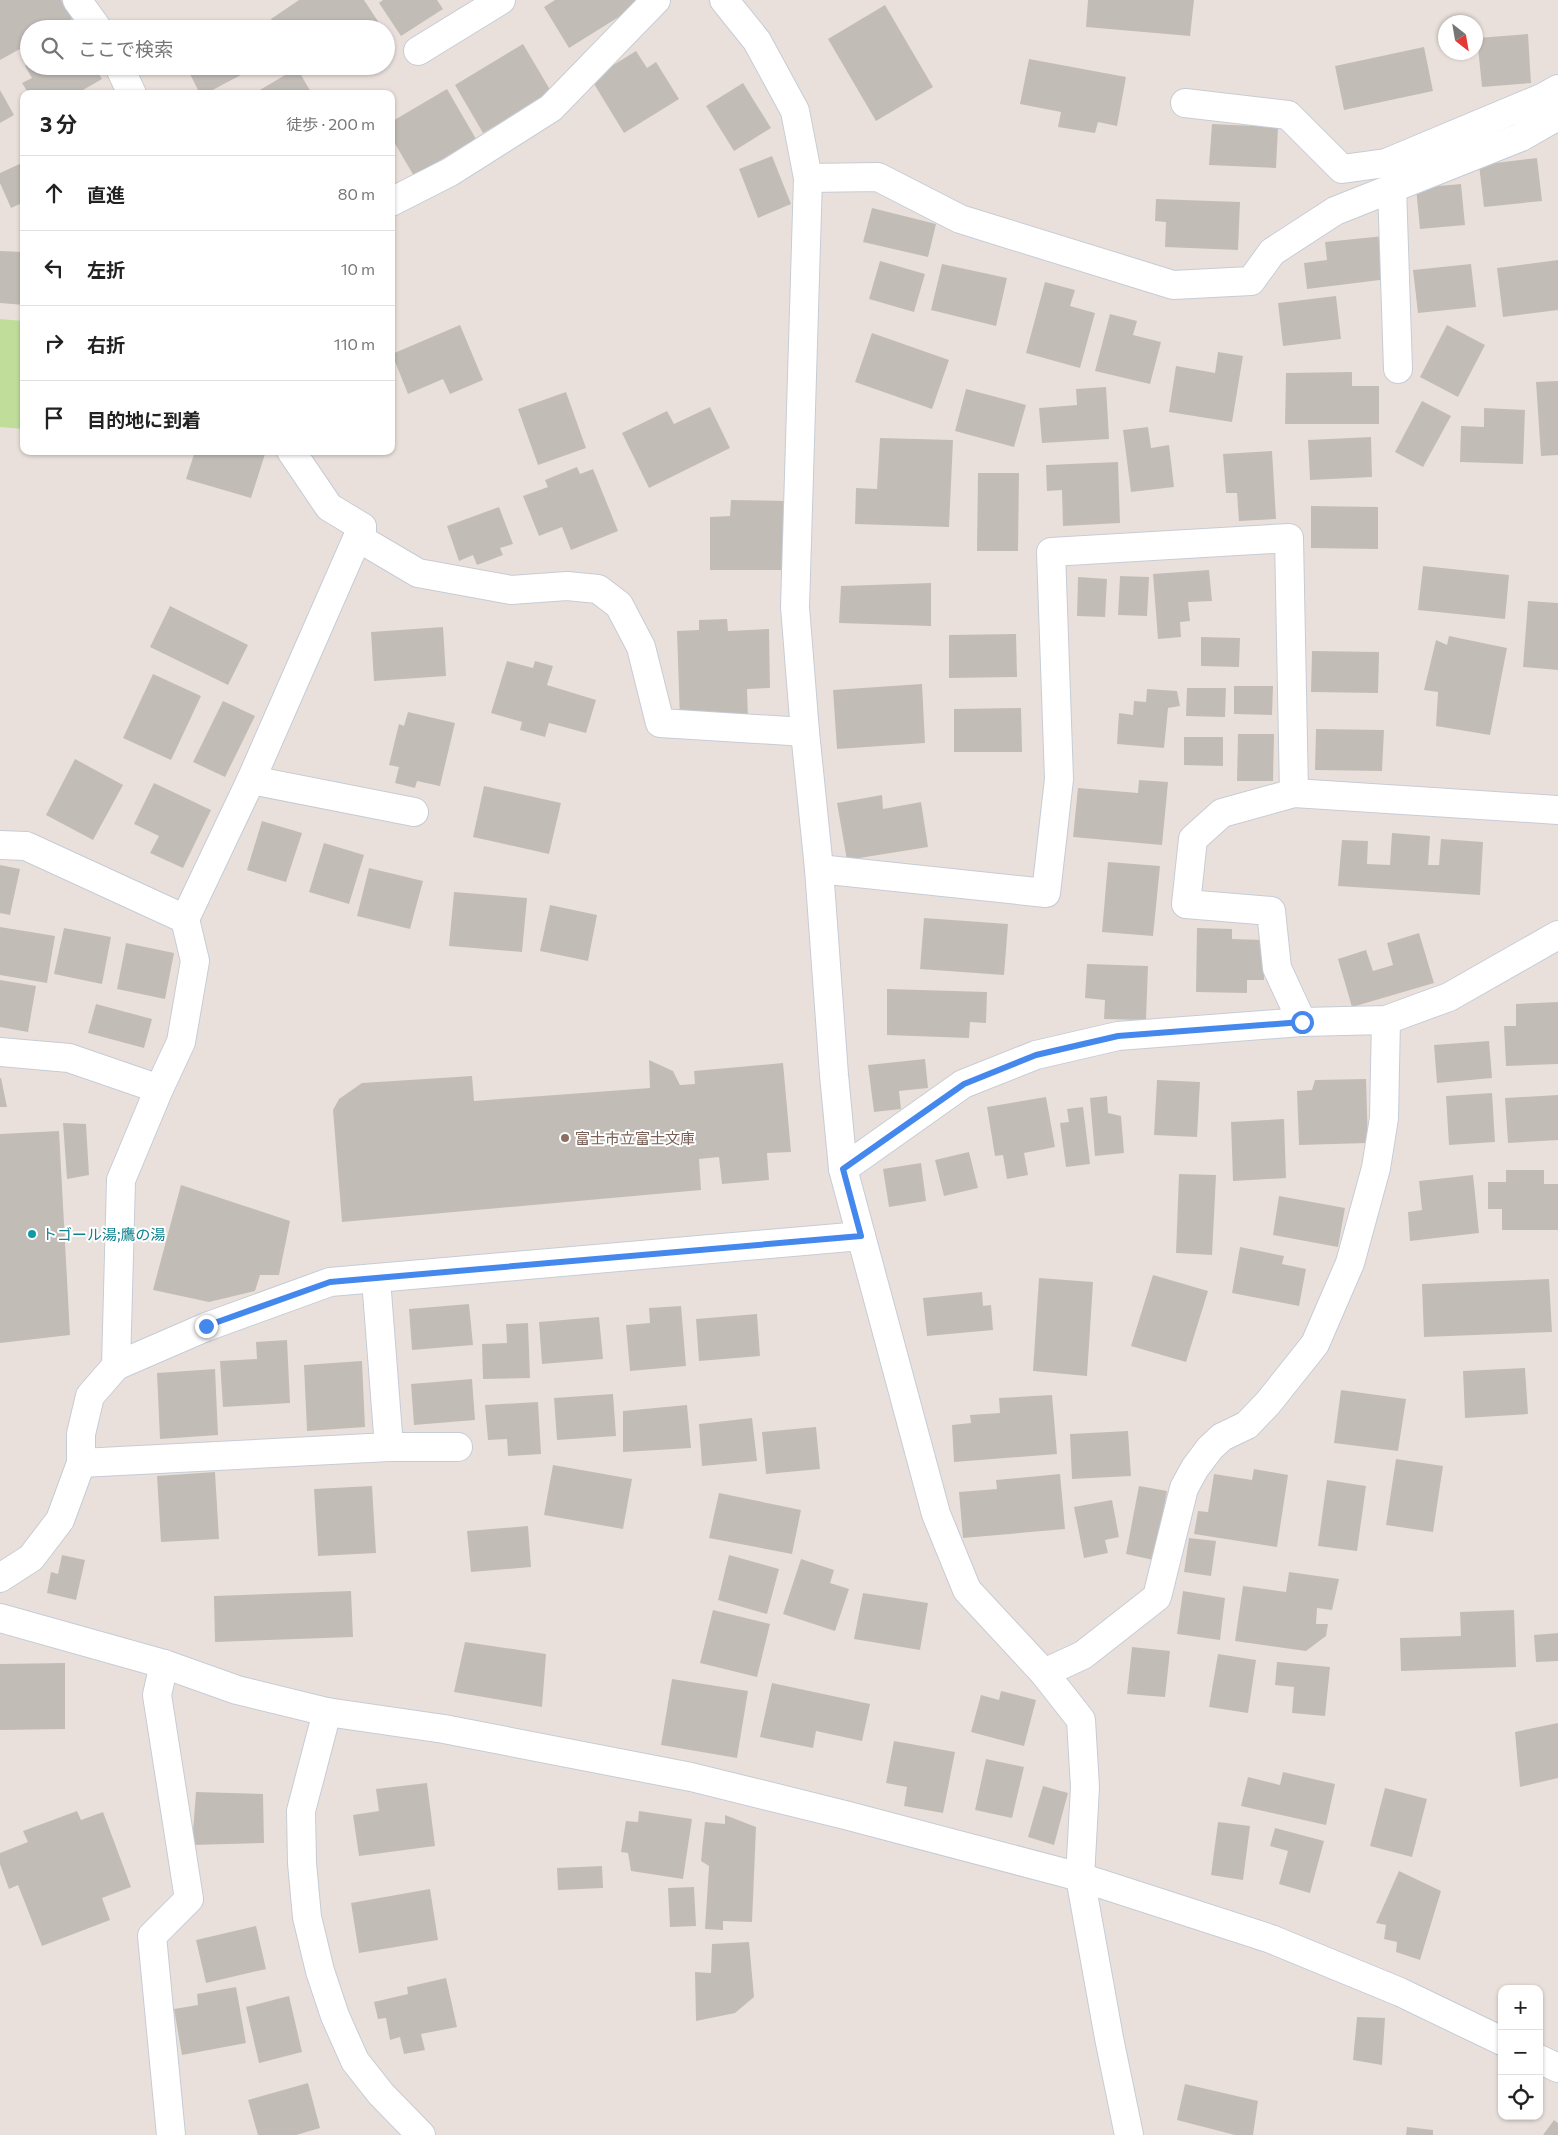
<!DOCTYPE html>
<html lang="ja">
<meta charset="utf-8">
<style>
body{margin:0;font-family:Commissioner,"Noto Sans JP",sans-serif;background:#f6f6f6;color:#222}
.controls{position:absolute;right:15px;bottom:15px;display:grid;overflow:hidden;border-radius:10px;box-shadow:0 1px 4px #0004}
.controls button{width:45px;height:45px;display:grid;place-items:center;padding:0;border:0;border-bottom:1px solid #e0e0e0;background:#fff;color:#222;font:25px sans-serif}
.compass{position:absolute;left:1438px;top:15px;width:45px;height:45px;border-radius:50%;background:#fff;box-shadow:0 1px 4px #0004;rotate:149deg}
.stop{position:absolute;width:15px;height:15px;margin:-11px;border:4px solid #48e;border-radius:50%;background:#fff}
.stop.end{background:#48e;border-color:#fff;box-shadow:0 1px 5px #0008}
.list{margin:0;padding:0;list-style:none}
h2{display:flex;justify-content:space-between;align-items:center;height:65px;margin:0;padding:0 20px;font-size:21px}
h2 small{font-size:16px;font-weight:400;color:#767676}
.list li{display:grid;grid-template-columns:32px 1fr auto;gap:15px;align-items:center;box-sizing:border-box;height:75px;padding:0 20px;border-top:1px solid #e0e0e0}
.list b{display:block;font-size:19px;white-space:nowrap}
.list em{font-size:16px;font-style:normal;color:#767676}
.icon{flex:none;width:28px;height:28px;fill:none;stroke:currentColor;stroke-width:2;stroke-linecap:round;stroke-linejoin:round}
.map{position:relative;flex:none;width:1558px;height:2135px;overflow:hidden}
.search{position:absolute;background:#fff;box-shadow:0 1px 4px #0004;left:20px;top:20px;width:375px;height:55px;display:flex;align-items:center;gap:12px;box-sizing:border-box;padding:0 18px;border-radius:28px;color:#767676;font-size:19px}
.panel{position:absolute;background:#fff;box-shadow:0 1px 4px #0004;left:20px;top:90px;width:375px;height:365px;border-radius:10px}
.map>svg:first-child{display:block}
</style>
<div class="map">
<svg width="1558" height="2135" viewBox="0 0 1558 2135">
<rect width="100%" height="100%" fill="#eae0db"/>
<polygon fill="#c0de9a" points="0,319 24,321 24,429 0,427"/>
<g fill="#c2bcb7">
<polygon points="0,0 61,0 72,19 55,29 29,29 29,44 0,60"/>
<polygon points="299,0 364,0 383,29 277,29 271,19"/>
<polygon points="383,0 437,0 443,9 401,36 379,3"/>
<polygon points="555,0 646,0 569,48 544,7"/>
<polygon points="1088,0 1194,0 1190,36 1086,27"/>
<polygon points="885,5 933,87 876,121 828,39"/>
<polygon points="1528,34 1531,83 1482,87 1477,38"/>
<polygon points="523,44 552,93 483,133 455,85"/>
<polygon points="1424,47 1433,91 1344,110 1335,66"/>
<polygon points="636,51 647,68 656,62 679,99 624,133 591,79"/>
<polygon points="1029,59 1126,77 1117,126 1098,122 1095,133 1058,127 1061,112 1020,104"/>
<polygon points="29,63 29,66 94,66 102,79 76,94 29,94 22,83 32,78 25,66"/>
<polygon points="186,66 258,66 205,94 200,94"/>
<polygon points="313,66 327,66 317,72"/>
<polygon points="297,68 312,94 253,94"/>
<polygon points="743,83 771,128 734,151 706,106"/>
<polygon points="447,89 476,139 414,176 391,137 391,122"/>
<polygon points="0,90 14,115 0,123"/>
<polygon points="1212,124 1278,127 1276,168 1209,165"/>
<polygon points="772,156 791,204 758,218 739,169"/>
<polygon points="1537,158 1542,201 1484,207 1479,165"/>
<polygon points="24,162 24,202 11,208 0,183 0,173"/>
<polygon points="1461,184 1465,225 1420,229 1416,188"/>
<polygon points="1156,199 1240,202 1238,250 1165,247 1166,222 1155,221"/>
<polygon points="872,208 936,224 928,257 863,242"/>
<polygon points="1384,236 1388,279 1307,289 1304,263 1327,260 1325,242"/>
<polygon points="0,251 24,252 24,305 0,303"/>
<polygon points="1558,260 1558,310 1503,317 1497,268"/>
<polygon points="880,261 925,274 914,312 869,299"/>
<polygon points="942,264 1007,278 996,326 931,310"/>
<polygon points="1471,264 1476,307 1418,313 1413,270"/>
<polygon points="1045,282 1075,290 1070,306 1095,313 1080,368 1026,353"/>
<polygon points="1336,296 1341,339 1283,346 1278,303"/>
<polygon points="1110,314 1137,321 1133,335 1161,342 1150,384 1095,371"/>
<polygon points="460,325 483,380 450,394 443,379 408,394 392,354"/>
<polygon points="1447,325 1485,345 1458,397 1420,377"/>
<polygon points="872,333 949,360 932,409 855,382"/>
<polygon points="1218,352 1243,356 1232,422 1169,412 1176,366 1215,373"/>
<polygon points="1352,372 1352,386 1379,386 1379,424 1285,424 1286,373"/>
<polygon points="1558,381 1558,455 1541,456 1536,382"/>
<polygon points="1106,387 1109,439 1042,443 1039,408 1077,405 1076,389"/>
<polygon points="966,389 1026,405 1014,447 955,431"/>
<polygon points="566,392 586,448 538,465 518,409"/>
<polygon points="1422,401 1451,416 1423,467 1395,452"/>
<polygon points="710,407 730,448 649,488 622,433 667,411 674,424"/>
<polygon points="1484,408 1525,410 1523,464 1460,462 1461,426 1484,427"/>
<polygon points="1148,427 1151,448 1169,445 1174,487 1131,492 1123,430"/>
<polygon points="1371,437 1372,477 1310,480 1308,440"/>
<polygon points="880,438 953,440 949,527 855,524 856,488 877,489"/>
<polygon points="195,451 266,451 251,498 186,479"/>
<polygon points="1272,451 1276,519 1239,521 1237,493 1226,493 1223,454"/>
<polygon points="1118,462 1120,523 1063,526 1062,490 1047,491 1046,465"/>
<polygon points="577,467 580,474 593,469 618,531 571,550 562,527 539,536 523,496 548,487 545,480"/>
<polygon points="978,473 1019,473 1018,551 977,551"/>
<polygon points="731,500 788,501 787,570 710,570 710,517 730,516"/>
<polygon points="1311,506 1378,507 1378,549 1311,548"/>
<polygon points="499,507 513,544 500,548 503,555 477,565 473,555 459,561 447,526"/>
<polygon points="1423,566 1509,575 1505,619 1418,610"/>
<polygon points="1209,570 1212,601 1188,602 1190,621 1180,622 1181,637 1158,639 1153,574"/>
<polygon points="1120,576 1149,577 1147,616 1118,615"/>
<polygon points="1078,577 1107,579 1105,617 1077,616"/>
<polygon points="931,583 931,626 839,623 841,586"/>
<polygon points="1528,601 1558,603 1558,670 1523,667"/>
<polygon points="170,606 248,645 228,685 150,647"/>
<polygon points="727,619 728,631 769,629 770,688 747,689 748,720 680,721 677,631 699,630 699,620"/>
<polygon points="443,627 446,676 374,681 371,632"/>
<polygon points="1016,634 1017,677 949,678 949,635"/>
<polygon points="1449,636 1507,648 1490,735 1436,726 1438,692 1424,690 1436,640 1447,645"/>
<polygon points="1201,637 1240,638 1239,667 1201,666"/>
<polygon points="1312,651 1379,652 1378,693 1311,692"/>
<polygon points="507,661 533,668 535,661 553,666 547,685 596,700 586,733 549,723 545,737 520,730 522,722 491,713"/>
<polygon points="153,674 201,696 171,760 123,738"/>
<polygon points="922,684 925,743 837,749 833,690"/>
<polygon points="1234,686 1273,686 1272,715 1234,714"/>
<polygon points="1187,688 1226,688 1225,717 1186,716"/>
<polygon points="1147,689 1177,691 1180,706 1168,708 1164,748 1117,744 1119,713 1133,715 1134,701 1146,702"/>
<polygon points="223,701 255,716 225,777 193,762"/>
<polygon points="1021,708 1022,752 954,752 954,709"/>
<polygon points="408,712 455,723 440,786 417,781 415,788 395,783 399,767 389,765 399,724 404,726"/>
<polygon points="1316,729 1384,730 1382,771 1315,770"/>
<polygon points="1238,734 1274,734 1273,781 1237,781"/>
<polygon points="1184,737 1223,737 1223,766 1184,765"/>
<polygon points="75,759 123,785 93,840 46,815"/>
<polygon points="1139,780 1168,782 1162,845 1073,837 1078,788 1138,793"/>
<polygon points="154,783 211,810 183,868 150,853 159,836 134,824"/>
<polygon points="484,786 561,803 549,854 473,837"/>
<polygon points="882,795 883,809 921,802 928,847 847,860 837,803"/>
<polygon points="262,821 302,833 286,882 247,870"/>
<polygon points="1392,833 1430,836 1428,865 1439,865 1441,839 1483,842 1480,895 1338,886 1342,840 1368,841 1367,864 1390,865"/>
<polygon points="324,843 364,855 349,904 309,892"/>
<polygon points="1108,862 1160,866 1153,936 1102,932"/>
<polygon points="0,865 20,869 10,915 0,913"/>
<polygon points="369,868 423,881 410,929 357,916"/>
<polygon points="454,892 527,898 522,952 449,946"/>
<polygon points="550,905 597,915 588,961 540,951"/>
<polygon points="924,918 1008,924 1004,975 920,969"/>
<polygon points="0,927 55,936 47,983 0,975"/>
<polygon points="64,928 111,937 102,984 54,974"/>
<polygon points="1197,928 1232,929 1232,939 1264,940 1264,980 1247,980 1247,993 1196,992"/>
<polygon points="1419,933 1434,983 1352,1007 1338,959 1366,950 1373,971 1393,965 1387,943"/>
<polygon points="126,943 174,953 165,999 117,989"/>
<polygon points="1087,964 1148,966 1146,1020 1104,1019 1105,1000 1085,998"/>
<polygon points="0,980 36,986 28,1032 0,1027"/>
<polygon points="887,989 987,992 986,1023 970,1022 969,1038 887,1035"/>
<polygon points="1558,1002 1558,1064 1506,1066 1504,1026 1516,1026 1516,1004"/>
<polygon points="96,1004 152,1019 144,1048 88,1033"/>
<polygon points="1489,1041 1492,1078 1437,1083 1434,1045"/>
<polygon points="925,1059 928,1088 899,1091 901,1109 874,1112 868,1065"/>
<polygon points="649,1060 673,1071 680,1085 695,1084 694,1071 783,1063 791,1152 767,1153 769,1180 722,1184 719,1157 699,1159 701,1190 342,1222 333,1110 339,1099 362,1083 472,1076 474,1101 650,1088"/>
<polygon points="0,1078 1,1078 7,1107 0,1107"/>
<polygon points="1366,1079 1368,1143 1299,1145 1297,1091 1312,1090 1315,1080"/>
<polygon points="1157,1080 1200,1082 1197,1137 1154,1135"/>
<polygon points="1492,1093 1495,1142 1449,1145 1446,1096"/>
<polygon points="1558,1095 1558,1140 1508,1143 1505,1098"/>
<polygon points="1107,1096 1108,1113 1121,1116 1124,1153 1095,1156 1090,1098"/>
<polygon points="1046,1097 1055,1147 1024,1153 1028,1175 1007,1179 1003,1155 995,1156 987,1107"/>
<polygon points="1083,1107 1090,1164 1066,1167 1060,1123 1069,1122 1067,1109"/>
<polygon points="1284,1119 1286,1178 1233,1181 1231,1122"/>
<polygon points="63,1123 86,1124 89,1175 67,1179"/>
<polygon points="59,1131 70,1335 0,1343 0,1134"/>
<polygon points="969,1152 978,1188 944,1196 935,1160"/>
<polygon points="921,1163 926,1201 889,1207 883,1169"/>
<polygon points="1506,1170 1544,1170 1544,1184 1558,1184 1558,1230 1502,1230 1502,1209 1488,1209 1488,1182 1506,1182"/>
<polygon points="1179,1174 1216,1175 1212,1255 1176,1253"/>
<polygon points="1473,1175 1479,1233 1410,1241 1408,1212 1422,1210 1419,1181"/>
<polygon points="181,1185 290,1221 279,1275 260,1275 255,1291 209,1302 153,1290"/>
<polygon points="1279,1196 1345,1208 1338,1247 1273,1235"/>
<polygon points="1240,1247 1284,1256 1282,1264 1306,1269 1299,1306 1232,1293"/>
<polygon points="1153,1275 1208,1291 1186,1362 1131,1346"/>
<polygon points="1039,1278 1093,1282 1087,1376 1033,1371"/>
<polygon points="1549,1279 1552,1332 1424,1337 1422,1284"/>
<polygon points="982,1292 983,1306 991,1305 993,1330 927,1336 923,1298"/>
<polygon points="469,1304 473,1345 412,1350 409,1309"/>
<polygon points="681,1306 686,1366 630,1371 626,1325 650,1323 649,1308"/>
<polygon points="757,1314 760,1356 699,1361 696,1319"/>
<polygon points="599,1317 603,1359 542,1364 539,1322"/>
<polygon points="528,1323 530,1378 483,1379 482,1344 507,1343 506,1324"/>
<polygon points="287,1340 290,1403 223,1407 220,1361 257,1359 256,1342"/>
<polygon points="362,1361 365,1427 307,1431 304,1365"/>
<polygon points="1525,1368 1528,1414 1465,1418 1463,1371"/>
<polygon points="215,1369 218,1435 160,1439 157,1373"/>
<polygon points="472,1379 475,1420 414,1425 411,1384"/>
<polygon points="1341,1390 1406,1399 1398,1451 1334,1443"/>
<polygon points="613,1394 616,1436 557,1440 554,1398"/>
<polygon points="1052,1395 1057,1454 954,1462 952,1425 971,1423 970,1415 1000,1413 999,1398"/>
<polygon points="538,1402 541,1454 508,1456 507,1439 488,1440 485,1405"/>
<polygon points="687,1405 691,1448 623,1452 623,1411"/>
<polygon points="752,1418 757,1461 702,1466 699,1424"/>
<polygon points="816,1427 820,1469 766,1474 762,1432"/>
<polygon points="1128,1431 1131,1476 1072,1479 1070,1434"/>
<polygon points="1396,1459 1443,1466 1433,1532 1386,1525"/>
<polygon points="553,1465 632,1479 623,1529 544,1515"/>
<polygon points="1254,1469 1288,1475 1277,1547 1194,1534 1198,1511 1208,1512 1214,1474 1252,1480"/>
<polygon points="215,1472 219,1539 161,1542 157,1476"/>
<polygon points="1060,1474 1065,1529 963,1538 959,1492 997,1489 996,1480"/>
<polygon points="1327,1480 1366,1486 1357,1551 1318,1546"/>
<polygon points="372,1486 376,1553 318,1556 314,1489"/>
<polygon points="1139,1486 1167,1491 1154,1560 1126,1554"/>
<polygon points="719,1493 801,1510 792,1554 709,1538"/>
<polygon points="1112,1500 1119,1537 1105,1540 1108,1553 1084,1558 1074,1507"/>
<polygon points="528,1526 531,1567 471,1572 467,1531"/>
<polygon points="1189,1538 1216,1541 1211,1576 1184,1572"/>
<polygon points="62,1555 85,1560 76,1600 47,1593 51,1572 58,1574"/>
<polygon points="729,1555 779,1569 767,1614 718,1600"/>
<polygon points="801,1559 834,1570 830,1583 849,1589 835,1631 783,1614"/>
<polygon points="1289,1572 1339,1579 1332,1610 1317,1608 1316,1624 1328,1624 1326,1636 1306,1651 1235,1641 1243,1586 1286,1592"/>
<polygon points="351,1591 353,1637 215,1642 214,1596"/>
<polygon points="1183,1591 1225,1598 1220,1640 1177,1634"/>
<polygon points="863,1593 928,1603 920,1650 854,1639"/>
<polygon points="713,1610 770,1624 757,1677 700,1663"/>
<polygon points="1514,1610 1516,1667 1401,1671 1400,1638 1461,1636 1460,1612"/>
<polygon points="1558,1633 1558,1661 1536,1662 1534,1635"/>
<polygon points="465,1642 546,1654 542,1707 454,1692"/>
<polygon points="1132,1647 1170,1651 1165,1697 1127,1694"/>
<polygon points="1218,1654 1256,1660 1248,1713 1209,1707"/>
<polygon points="1277,1662 1330,1667 1325,1716 1292,1713 1294,1687 1275,1685"/>
<polygon points="65,1663 65,1729 0,1730 0,1664"/>
<polygon points="672,1679 748,1691 737,1758 661,1745"/>
<polygon points="772,1683 870,1704 862,1741 816,1731 813,1748 760,1737"/>
<polygon points="1001,1691 1036,1700 1024,1746 971,1732 981,1695 999,1700"/>
<polygon points="1558,1723 1558,1778 1520,1787 1515,1732"/>
<polygon points="894,1741 955,1752 943,1813 904,1806 907,1787 886,1783"/>
<polygon points="986,1759 1024,1767 1012,1818 975,1810"/>
<polygon points="1283,1772 1335,1784 1326,1825 1241,1806 1248,1777 1280,1785"/>
<polygon points="427,1783 435,1846 359,1856 353,1815 379,1811 376,1789"/>
<polygon points="1043,1786 1068,1793 1054,1845 1028,1837"/>
<polygon points="1385,1788 1427,1799 1412,1857 1370,1846"/>
<polygon points="196,1792 263,1794 264,1843 192,1845"/>
<polygon points="77,1811 81,1820 103,1812 131,1887 102,1898 110,1920 42,1946 18,1885 9,1889 0,1864 0,1853 28,1842 23,1831"/>
<polygon points="639,1811 692,1819 683,1879 631,1871 628,1853 621,1852 626,1821 638,1822"/>
<polygon points="725,1815 756,1827 752,1922 723,1921 723,1930 705,1929 709,1866 701,1861 705,1822 725,1824"/>
<polygon points="1218,1822 1250,1826 1243,1880 1211,1875"/>
<polygon points="1275,1828 1324,1841 1310,1893 1279,1884 1288,1851 1270,1846"/>
<polygon points="602,1866 603,1888 558,1890 557,1868"/>
<polygon points="1399,1871 1441,1891 1420,1960 1396,1952 1397,1942 1384,1939 1386,1925 1376,1923"/>
<polygon points="694,1887 696,1926 670,1927 668,1888"/>
<polygon points="430,1889 438,1940 359,1953 351,1903"/>
<polygon points="256,1926 266,1969 206,1983 196,1940"/>
<polygon points="749,1942 754,1997 735,2013 696,2021 695,1972 711,1973 712,1944"/>
<polygon points="446,1978 457,2027 421,2034 425,2050 404,2054 400,2037 390,2040 386,2018 378,2019 374,2002 408,1994 407,1987"/>
<polygon points="236,1987 246,2043 182,2055 174,2009 198,2005 197,1994"/>
<polygon points="289,1996 302,2052 259,2063 246,2007"/>
<polygon points="1357,2017 1385,2018 1382,2065 1353,2060"/>
<polygon points="308,2083 320,2128 296,2135 258,2135 248,2100"/>
<polygon points="1185,2084 1258,2101 1253,2135 1235,2135 1177,2120"/>
<polygon points="1554,2120 1558,2123 1558,2135 1543,2135"/>
<polygon points="1407,2127 1433,2130 1433,2135 1406,2135"/>
</g>
<g fill="none" stroke-linecap="round" stroke-linejoin="round">
<defs>
<g id="minor">
<polyline points="77,0 98,29"/>
<polyline points="724,0 757,41 795,111 808,178 795,607 805,732 819,869 834,1075 843,1169 936,1514 967,1590 1044,1673 1081,1720 1085,1787 1080,1877 1109,2038 1129,2135"/>
<polyline points="418,51 501,0"/>
<polyline points="119,66 132,94"/>
<polyline points="1185,103 1288,115 1342,169 1386,163 1544,97 1558,89"/>
<polyline points="808,178 878,177 960,219 1173,285 1251,281 1272,252 1335,211 1521,137 1558,116"/>
<polyline points="1392,187 1398,369"/>
<polyline points="391,202 450,172 551,108 656,0"/>
<polyline points="291,451 329,507 362,527 362,540 418,573 511,590 567,586 598,589 619,605 641,647 660,723 805,732"/>
<polyline points="362,527 251,780 414,812"/>
<polyline points="0,845 26,846 185,919 195,961 181,1042 159,1089 121,1180 116,1366"/>
<polyline points="819,869 1046,893 1059,779 1051,552 1289,538 1294,793"/>
<polyline points="185,919 251,780"/>
<polyline points="1302,1022 1277,968 1271,911 1186,904 1193,839 1222,813 1294,793 1558,810"/>
<polyline points="0,1052 69,1058 159,1089"/>
<polyline points="843,1169 963,1084 1036,1055 1118,1036 1302,1022 1386,1020 1449,997 1558,935"/>
<polyline points="376,1279 389,1447"/>
<polyline points="81,1463 389,1447 458,1447"/>
<polyline points="0,1578 31,1558 60,1520 81,1463 81,1434 90,1396 116,1366 206,1327 330,1282 861,1236"/>
<polyline points="164,1664 157,1695 189,1899 152,1936 171,2135"/>
<polyline points="1044,1673 1083,1655 1157,1597 1184,1488 1195,1468 1210,1448 1222,1437 1247,1425 1268,1403 1315,1344 1350,1263 1376,1168 1384,1118 1386,1020"/>
</g>
<g id="tertiary">
<polyline points="0,1618 164,1664 237,1690 327,1712 444,1729 691,1777 845,1815 1080,1877 1271,1939 1400,1992 1502,2041"/>
<polyline points="327,1712 301,1811 302,1863 307,1917 320,1971 335,2016 355,2061 381,2094 421,2135"/>
<polyline points="1539,2059 1558,2068"/>
</g>
</defs>
<use href="#minor" stroke="#c6ccd6" stroke-width="30"/>
<use href="#tertiary" stroke="#c6ccd6" stroke-width="30"/>
<use href="#minor" stroke="#fff" stroke-width="28"/>
<use href="#tertiary" stroke="#fff" stroke-width="28"/>
</g>
<g fill="none" stroke-linecap="round" stroke-linejoin="round">
<polyline stroke="#48e" stroke-width="6" points="206,1326 330,1282 861,1236 843,1169 964,1084 1036,1055 1118,1036 1302,1022"/>
</g>
<circle fill="#8d6e63" stroke="#fff" stroke-width="2" cx="565" cy="1138" r="5"/>
<circle fill="#0f9aa8" stroke="#fff" stroke-width="2" cx="32" cy="1234" r="5"/>
<g text-anchor="middle" dominant-baseline="central" stroke-width="4" stroke-linejoin="round" paint-order="stroke">
<g font-size="15" fill="#785e54" stroke="#fff" text-anchor="start">
<text x="575" y="1138">富士市立富士文庫</text>
</g>
<g font-size="15" fill="#0d838f" stroke="#fff" text-anchor="start">
<text x="42" y="1234">トゴール湯;鷹の湯</text>
</g>
</g>
</svg>
<div class="controls">
<button>+</button>
<button>−</button>
<button><svg class="icon" aria-label="locate" viewBox="0 0 24 24"><circle cx="12" cy="12" r="6"/><path d="M12 2v4M12 18v4M2 12h4M18 12h4"/></svg></button>
</div>
<svg class="compass" viewBox="-18 -18 36 36"><path d="M0-13l5 13h-10z" fill="#e53935"/><path d="M0 13l5-13h-10z" fill="#767676"/></svg>
<div class="stop" style="left:1302px;top:1022px"></div>
<div class="stop end" style="left:206px;top:1326px"></div>
<div class="search"><svg class="icon" aria-label="search" viewBox="0 0 24 24"><circle cx="10" cy="10" r="6"/><path d="M15 15l6 6"/></svg>ここで検索</div>
<section class="panel">
<h2>3 分<small>徒歩 · 200 m</small></h2>
<ul class="list">
<li><svg class="icon" aria-label="ahead" viewBox="0 0 24 24"><path d="M12 20V5M6 11l6-6 6 6"/></svg><div><b>直進</b></div><em>80 m</em></li>
<li><svg class="icon" aria-label="left" viewBox="0 0 24 24"><path d="M17 20v-9H6M10 6l-5 5 5 5"/></svg><div><b>左折</b></div><em>10 m</em></li>
<li><svg class="icon" aria-label="right" viewBox="0 0 24 24"><path d="M7 20v-9h11M14 6l5 5-5 5"/></svg><div><b>右折</b></div><em>110 m</em></li>
<li><svg class="icon" aria-label="arrive" viewBox="0 0 24 24"><path d="M6 21V4h12l-3 4 3 4H6"/></svg><div><b>目的地に到着</b></div></li>
</ul>
</section>
</div>
